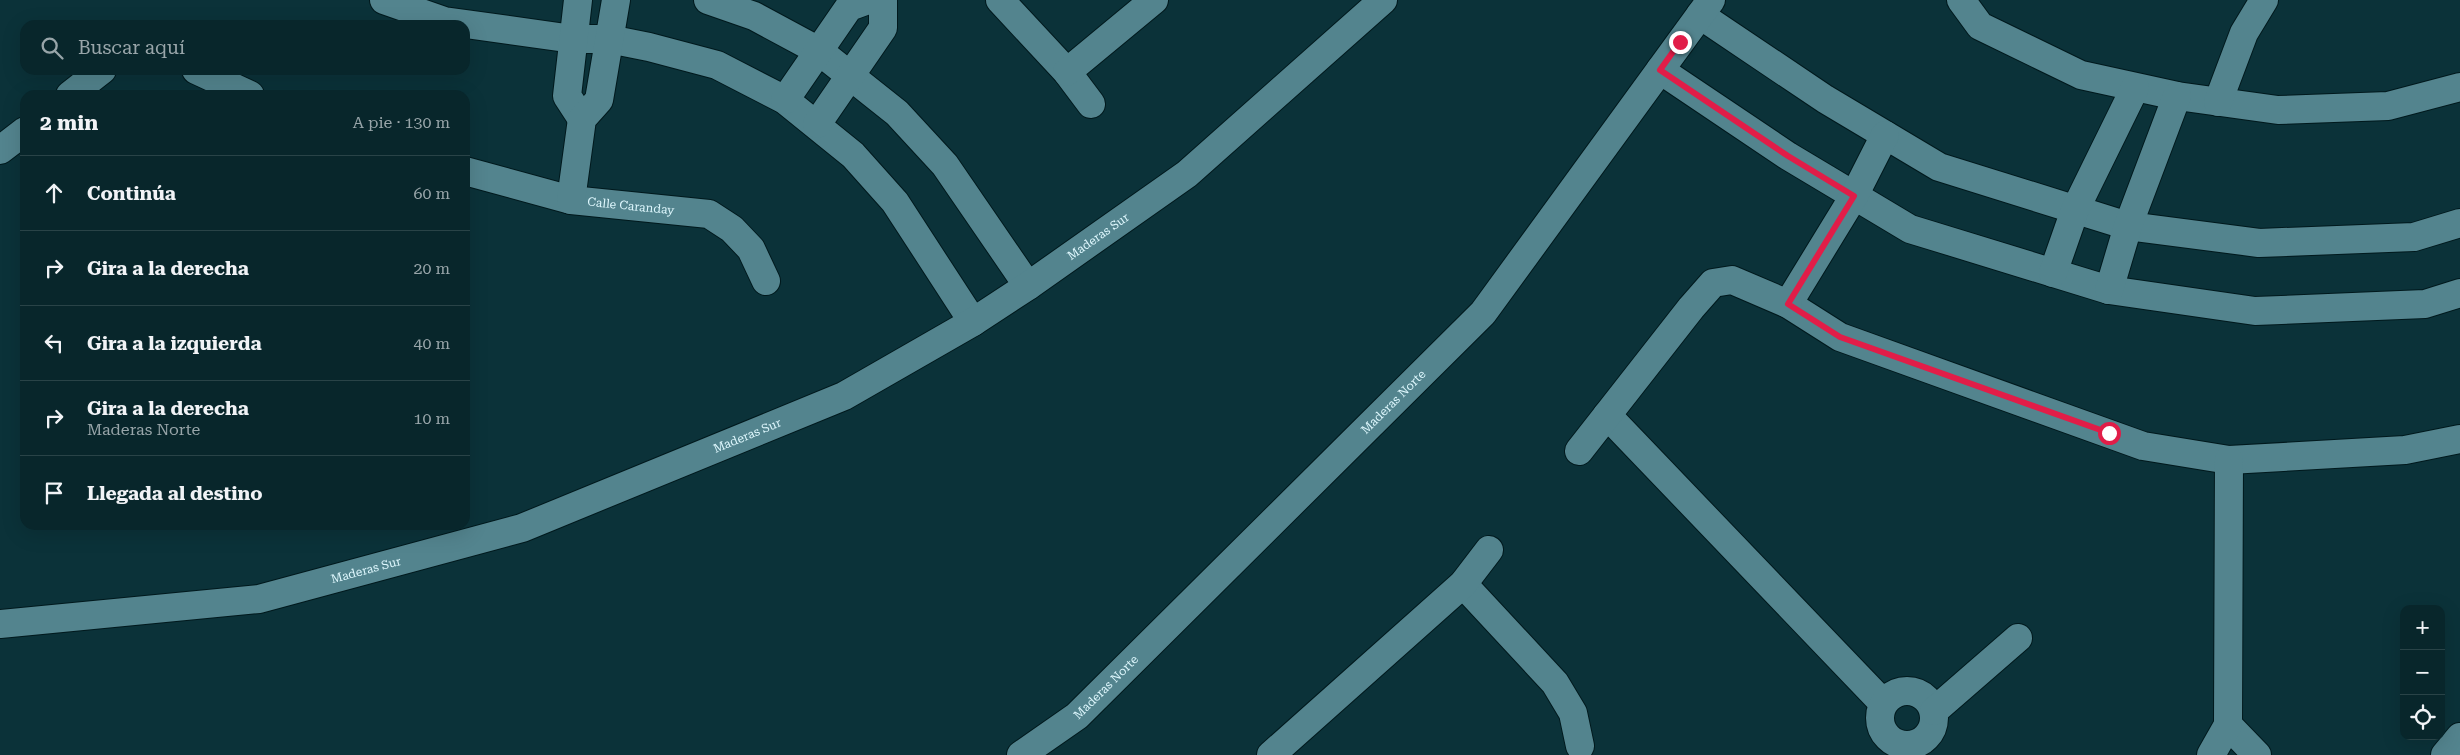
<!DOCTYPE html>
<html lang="es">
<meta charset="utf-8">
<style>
body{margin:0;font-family:"Roboto Serif",serif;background:#163237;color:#f1f3f6}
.controls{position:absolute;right:15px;bottom:15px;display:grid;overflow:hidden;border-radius:10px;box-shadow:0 5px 20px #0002}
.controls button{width:45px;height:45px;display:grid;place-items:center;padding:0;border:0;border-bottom:1px solid #294347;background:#08262b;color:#f1f3f6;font:25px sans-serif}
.stop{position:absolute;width:15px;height:15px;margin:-11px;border:4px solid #e11d48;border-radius:50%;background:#fff}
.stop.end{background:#e11d48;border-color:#fff;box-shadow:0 1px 5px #0008}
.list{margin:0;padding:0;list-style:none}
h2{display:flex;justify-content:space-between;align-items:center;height:65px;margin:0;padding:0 20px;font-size:21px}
h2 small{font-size:16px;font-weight:400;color:#98a5a9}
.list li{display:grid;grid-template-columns:32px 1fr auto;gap:15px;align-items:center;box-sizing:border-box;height:75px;padding:0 20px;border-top:1px solid #294347}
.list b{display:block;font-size:19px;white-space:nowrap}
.list p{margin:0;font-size:16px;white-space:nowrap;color:#98a5a9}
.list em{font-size:16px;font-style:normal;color:#98a5a9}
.icon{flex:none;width:28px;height:28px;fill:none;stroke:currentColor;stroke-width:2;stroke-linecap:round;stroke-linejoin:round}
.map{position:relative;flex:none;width:2460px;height:755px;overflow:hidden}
.search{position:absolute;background:#08262b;box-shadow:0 5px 20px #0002;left:20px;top:20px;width:450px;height:55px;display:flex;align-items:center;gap:12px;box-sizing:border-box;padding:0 18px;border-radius:15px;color:#98a5a9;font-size:19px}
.panel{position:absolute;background:#08262b;box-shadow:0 5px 20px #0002;left:20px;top:90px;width:450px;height:440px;border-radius:15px}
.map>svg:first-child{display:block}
</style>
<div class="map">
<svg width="2460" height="755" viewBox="0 0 2460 755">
<rect width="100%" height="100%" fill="#0b3239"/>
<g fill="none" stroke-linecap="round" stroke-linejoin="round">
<defs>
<g id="minor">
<polyline points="384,0 444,21 573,39 609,39 649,47 717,65 785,100 853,155 895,202 973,322"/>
<polyline points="578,0 567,96 582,119"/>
<polyline points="708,0 754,16 819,51 897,113 945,165 1028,286"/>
<polyline points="1000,0 1067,72 1091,104"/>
<polyline points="1961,0 1980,26 2081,75 2177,96 2278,110 2388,106 2460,87"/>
<polyline points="1700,15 1825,99 1939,167 2128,226 2259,243 2414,237 2460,223"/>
<polyline points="196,70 250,95"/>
<polyline points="1660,70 1788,156 1910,229 2109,290 2255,311 2425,304 2460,293"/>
<polyline points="1067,72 1154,0"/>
<polyline points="70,95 102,70"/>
<polyline points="785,100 849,7 868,0"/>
<polyline points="2218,102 2244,33 2264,0"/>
<polyline points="817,124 883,28 883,0"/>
<polyline points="1885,135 1854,196 1788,304 1840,337 2143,446 2229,460 2405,450 2460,439"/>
<polyline points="0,150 25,131"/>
<path id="s1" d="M465,171L571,200L709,214L732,229L751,249L766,281"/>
<polyline points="571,200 582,119 599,100 616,0"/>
<polyline points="2053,273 2075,210 2135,88"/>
<polyline points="2109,290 2128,226 2177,96"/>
<polyline points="1607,415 1883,703"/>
<polyline points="1579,451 1691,308 1713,283 1732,280 1788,304"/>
<polyline points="1463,584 1555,683 1573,713 1580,746"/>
<path id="s2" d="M0,624L259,599L522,528L844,396L973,322L1028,286L1187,174L1383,0"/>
<circle cx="1907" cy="718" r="27"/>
<polyline points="1934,711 2018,638"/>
<polyline points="2228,725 2257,755"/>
<path id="s3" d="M1021,755L1077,716L1483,313L1711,0"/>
<polyline points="1271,755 1463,584 1489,550"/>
<polyline points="2211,755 2228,725 2229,460"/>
<polyline points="2445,755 2460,737"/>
</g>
</defs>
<use href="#minor" stroke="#01191d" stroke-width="30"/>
<use href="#minor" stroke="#53848e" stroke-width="28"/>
</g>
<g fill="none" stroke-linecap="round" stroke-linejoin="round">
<polyline stroke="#e11d48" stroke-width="6" points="1680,42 1660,70 1788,156 1854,196 1788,304 1840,337 2109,433"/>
</g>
<g text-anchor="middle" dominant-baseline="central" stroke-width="5" stroke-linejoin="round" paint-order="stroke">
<g font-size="12" fill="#def7fd" stroke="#00282f">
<text stroke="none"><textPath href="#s1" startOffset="170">Calle Caranday</textPath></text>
<text stroke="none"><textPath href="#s2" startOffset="1181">Maderas Sur</textPath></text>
<text stroke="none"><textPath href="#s3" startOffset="514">Maderas Norte</textPath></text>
<text stroke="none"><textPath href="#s2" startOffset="776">Maderas Sur</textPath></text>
<text stroke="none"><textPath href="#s2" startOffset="371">Maderas Sur</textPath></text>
<text stroke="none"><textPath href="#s3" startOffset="109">Maderas Norte</textPath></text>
</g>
</g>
</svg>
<div class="controls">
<button>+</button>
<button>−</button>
<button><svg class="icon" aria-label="locate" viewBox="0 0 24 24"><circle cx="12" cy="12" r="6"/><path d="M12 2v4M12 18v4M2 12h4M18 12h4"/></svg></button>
</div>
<div class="stop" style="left:2109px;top:433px"></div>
<div class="stop end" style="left:1680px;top:42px"></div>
<div class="search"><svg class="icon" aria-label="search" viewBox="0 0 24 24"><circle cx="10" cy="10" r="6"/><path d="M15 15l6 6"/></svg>Buscar aquí</div>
<section class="panel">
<h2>2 min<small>A pie · 130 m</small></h2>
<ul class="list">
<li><svg class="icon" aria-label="ahead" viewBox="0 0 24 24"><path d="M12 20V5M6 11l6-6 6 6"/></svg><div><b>Continúa</b></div><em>60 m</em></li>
<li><svg class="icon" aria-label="right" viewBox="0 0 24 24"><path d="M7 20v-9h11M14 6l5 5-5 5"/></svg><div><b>Gira a la derecha</b></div><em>20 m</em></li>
<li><svg class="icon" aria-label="left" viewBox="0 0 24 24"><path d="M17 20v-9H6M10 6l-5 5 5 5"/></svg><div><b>Gira a la izquierda</b></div><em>40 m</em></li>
<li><svg class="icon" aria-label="right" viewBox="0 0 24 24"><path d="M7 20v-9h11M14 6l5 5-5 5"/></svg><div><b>Gira a la derecha</b><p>Maderas Norte</p></div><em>10 m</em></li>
<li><svg class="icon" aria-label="arrive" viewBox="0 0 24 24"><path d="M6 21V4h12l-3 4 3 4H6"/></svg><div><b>Llegada al destino</b></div></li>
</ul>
</section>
</div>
